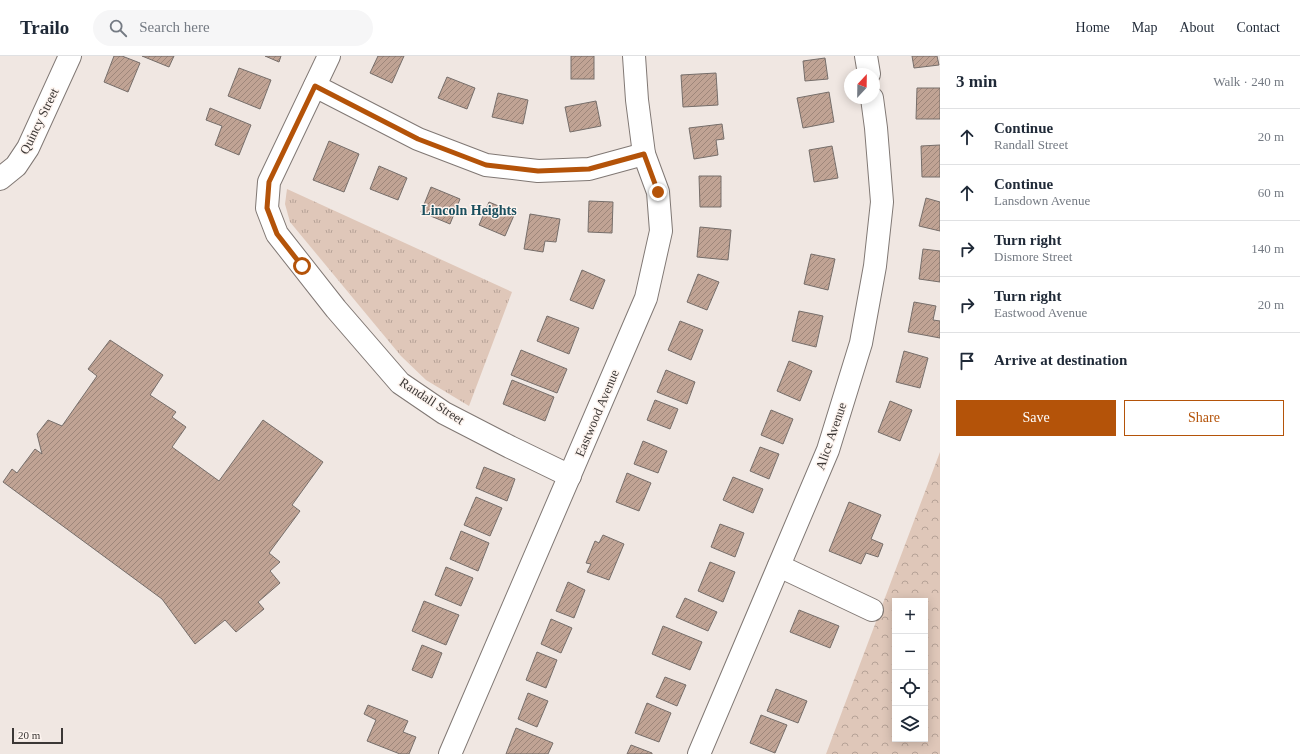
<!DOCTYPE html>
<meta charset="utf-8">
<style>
body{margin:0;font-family:"Times New Roman",serif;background:#f6f6f7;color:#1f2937}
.controls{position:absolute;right:12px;bottom:12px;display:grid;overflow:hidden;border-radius:0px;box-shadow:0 2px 10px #0003}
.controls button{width:36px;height:36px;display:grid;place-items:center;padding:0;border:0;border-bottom:1px solid #e0e1e3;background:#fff;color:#1f2937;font:20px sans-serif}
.compass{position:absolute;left:844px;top:12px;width:36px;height:36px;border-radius:50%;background:#fff;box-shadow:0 2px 10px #0003;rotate:22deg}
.scale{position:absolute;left:12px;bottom:10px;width:51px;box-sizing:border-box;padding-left:4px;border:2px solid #3b3735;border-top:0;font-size:11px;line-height:14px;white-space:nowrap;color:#3b3735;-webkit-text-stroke:3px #fdf4ef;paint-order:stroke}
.stop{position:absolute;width:12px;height:12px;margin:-9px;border:3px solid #b45309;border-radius:50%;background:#fff}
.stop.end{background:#b45309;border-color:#fff;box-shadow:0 1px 4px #0008}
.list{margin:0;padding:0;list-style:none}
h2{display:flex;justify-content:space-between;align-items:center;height:52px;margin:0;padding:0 16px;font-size:17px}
h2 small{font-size:13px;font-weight:400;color:#747a83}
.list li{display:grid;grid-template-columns:26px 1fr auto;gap:12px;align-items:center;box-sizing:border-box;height:56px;padding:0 16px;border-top:1px solid #e0e1e3}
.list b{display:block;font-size:15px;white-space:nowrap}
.list p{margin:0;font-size:13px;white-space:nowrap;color:#747a83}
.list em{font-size:13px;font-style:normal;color:#747a83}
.actions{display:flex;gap:8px;padding:12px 16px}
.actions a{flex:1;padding:9px 0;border:1px solid #b45309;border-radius:0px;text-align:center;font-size:14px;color:#b45309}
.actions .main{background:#b45309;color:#fff}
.icon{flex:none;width:22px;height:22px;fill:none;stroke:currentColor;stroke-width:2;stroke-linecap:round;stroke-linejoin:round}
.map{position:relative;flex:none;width:940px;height:698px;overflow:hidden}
header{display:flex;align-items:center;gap:24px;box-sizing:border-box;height:56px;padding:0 20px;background:#fff;border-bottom:1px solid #e0e1e3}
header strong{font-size:19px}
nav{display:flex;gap:22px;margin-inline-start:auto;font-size:14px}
.search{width:280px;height:36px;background:#f6f6f7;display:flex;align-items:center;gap:10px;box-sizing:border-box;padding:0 14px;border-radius:22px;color:#747a83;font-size:15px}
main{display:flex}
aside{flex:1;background:#fff}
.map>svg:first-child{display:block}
</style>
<header>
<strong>Trailo</strong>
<div class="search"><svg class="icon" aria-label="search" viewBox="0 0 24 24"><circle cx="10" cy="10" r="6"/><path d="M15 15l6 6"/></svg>Search here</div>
<nav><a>Home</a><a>Map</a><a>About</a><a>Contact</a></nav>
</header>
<main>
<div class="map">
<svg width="940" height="698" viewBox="0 0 940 698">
<defs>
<pattern id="grass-tufts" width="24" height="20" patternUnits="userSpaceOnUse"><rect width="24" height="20" fill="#dfc7b9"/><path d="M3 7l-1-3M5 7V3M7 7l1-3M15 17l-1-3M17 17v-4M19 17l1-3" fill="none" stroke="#b6a297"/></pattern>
<pattern id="park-crowns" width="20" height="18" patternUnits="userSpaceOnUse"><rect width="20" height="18" fill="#dfc7b9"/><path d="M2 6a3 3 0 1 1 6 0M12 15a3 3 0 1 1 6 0" fill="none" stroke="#b6a297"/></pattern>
<pattern id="building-hatch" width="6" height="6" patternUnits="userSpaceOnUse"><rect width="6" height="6" fill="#c0a394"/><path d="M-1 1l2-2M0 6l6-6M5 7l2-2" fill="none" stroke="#9d867a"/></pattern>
</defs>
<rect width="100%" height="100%" fill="#f0e7e2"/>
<polygon fill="url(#grass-tufts)" points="287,133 512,236 469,350 426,324 401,300 290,166 285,148"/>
<path fill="url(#park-crowns)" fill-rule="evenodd" d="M940,396V698H826ZM895,545H925V683H895Z"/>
<g fill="url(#building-hatch)" stroke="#766e6a">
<polygon points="114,0 122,0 140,7 128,36 104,26"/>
<polygon points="142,0 174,0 169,11"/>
<polygon points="265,0 281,0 279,6"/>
<polygon points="378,0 404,0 392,27 370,17"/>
<rect x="571" y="0" width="23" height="23"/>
<polygon points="912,0 937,0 939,9 914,12"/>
<polygon points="825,2 828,23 805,25 803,5"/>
<polygon points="239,12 271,24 260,53 228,40"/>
<polygon points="716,17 718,49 683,51 681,19"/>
<polygon points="447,21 475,32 467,53 438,42"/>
<polygon points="917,32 940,32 940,63 916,63"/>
<polygon points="829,36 834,66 803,72 797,42"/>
<polygon points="498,37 528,44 523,68 492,61"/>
<polygon points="596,45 601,70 570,76 565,51"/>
<polygon points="210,52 251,69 239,99 215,89 222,70 206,64"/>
<polygon points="722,68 724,83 716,84 718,99 694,103 689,72"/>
<polygon points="329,85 359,98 344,136 313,124"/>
<polygon points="940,89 940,121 922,121 921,90"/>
<polygon points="832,90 838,122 814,126 809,94"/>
<polygon points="379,110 407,122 398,144 370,133"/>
<polygon points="699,120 721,120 721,151 700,151"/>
<polygon points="431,131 460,143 450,168 421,156"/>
<polygon points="926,142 940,146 940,175 919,170"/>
<polygon points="589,145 613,146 612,177 588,176"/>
<polygon points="489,146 515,157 505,180 479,169"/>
<polygon points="530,158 560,163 556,186 545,185 543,196 524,193"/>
<polygon points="700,171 731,174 728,204 697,201"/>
<polygon points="923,193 940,195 940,226 919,223"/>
<polygon points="811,198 835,203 828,234 804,228"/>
<polygon points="582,214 605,224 593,253 570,244"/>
<polygon points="698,218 719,226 707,254 687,246"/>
<polygon points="914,246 936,250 933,264 940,265 940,282 908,276"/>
<polygon points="799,255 823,260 816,291 792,285"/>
<polygon points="547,260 579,272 569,298 537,285"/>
<polygon points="680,265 703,274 691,304 668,294"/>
<polygon points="110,284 163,319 150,339 176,356 172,361 186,371 172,391 219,425 263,364 323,406 292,449 300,455 269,497 280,506 270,515 280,527 258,546 264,553 236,576 225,564 195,588 162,543 3,426 12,413 17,417 35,393 42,398 37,378 48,364 62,370 97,320 88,313"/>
<polygon points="521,294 567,313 557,337 511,319"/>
<polygon points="904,295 928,302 920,332 896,326"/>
<polygon points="789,305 812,315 800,345 777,335"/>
<polygon points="666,314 695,326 687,348 657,336"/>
<polygon points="512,324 554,341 545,365 503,348"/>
<polygon points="655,344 678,353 670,373 647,364"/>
<polygon points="890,345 912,354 900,385 878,376"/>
<polygon points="771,354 793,363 783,388 761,379"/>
<polygon points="643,385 667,395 658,417 634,408"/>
<polygon points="760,391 779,398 769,423 750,415"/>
<polygon points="484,411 515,423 507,445 476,432"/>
<polygon points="627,417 651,427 639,455 616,446"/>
<polygon points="733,421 763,433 753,457 723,444"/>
<polygon points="476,441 502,452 490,480 464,469"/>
<polygon points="849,446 881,459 871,483 883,488 878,501 866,497 861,508 829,495"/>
<polygon points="720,468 744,477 735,501 711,491"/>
<polygon points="461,475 489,487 478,515 450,503"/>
<polygon points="603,479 624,488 609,524 587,516 591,508 586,507 595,485 599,487"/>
<polygon points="710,506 735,516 723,546 698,535"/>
<polygon points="446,511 473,522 461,550 435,539"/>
<polygon points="568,526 585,534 574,562 556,555"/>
<polygon points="685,542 717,556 708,575 676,561"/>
<polygon points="424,545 459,559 446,589 412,575"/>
<polygon points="799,554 839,570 830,592 790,576"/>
<polygon points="551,563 572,572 561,597 541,588"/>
<polygon points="663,570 702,586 690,614 652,598"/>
<polygon points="422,589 442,597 432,622 412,614"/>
<polygon points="537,596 557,604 546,632 526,624"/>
<polygon points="665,621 686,629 677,650 656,641"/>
<polygon points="776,633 807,645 798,667 767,655"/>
<polygon points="528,637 548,645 537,671 518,663"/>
<polygon points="647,647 671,657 659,686 635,677"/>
<polygon points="368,649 408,665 403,676 416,681 409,698 400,698 367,685 376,664 364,658"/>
<polygon points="761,659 787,669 775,697 750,687"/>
<polygon points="516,672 553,687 548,698 506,698"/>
<polygon points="631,689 652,697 652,698 627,698"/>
</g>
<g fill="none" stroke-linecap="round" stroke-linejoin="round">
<defs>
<g id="minor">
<polyline points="329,0 269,126 267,152 277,178 336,253 400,327 444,357 510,391 570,420"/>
<polyline points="866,0 869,18"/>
<polyline points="315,30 418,83 486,109 538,115 589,113 644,98"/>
<polyline points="0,123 16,110 28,92 70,0"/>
<polyline points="779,510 872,554"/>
<polyline points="450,698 646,242 661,175 658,136 644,98 637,44 634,0"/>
<polyline points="699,698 828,394 861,287 875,210 882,146 876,72 872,42"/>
</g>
</defs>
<use href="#minor" stroke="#807874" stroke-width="24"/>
<use href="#minor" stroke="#fff" stroke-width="22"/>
</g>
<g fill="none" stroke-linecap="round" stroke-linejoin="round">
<polyline stroke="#b45309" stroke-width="5" points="302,210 277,178 267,152 269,126 315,30 418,83 486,109 538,115 589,113 644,98 658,136"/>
</g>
<g text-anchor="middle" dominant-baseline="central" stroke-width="3" stroke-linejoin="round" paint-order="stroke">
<g font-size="13" fill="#3b3735" stroke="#fdf4ef">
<text transform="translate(39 65) rotate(-64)">Quincy Street</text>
<text transform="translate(432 345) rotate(33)">Randall Street</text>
<text transform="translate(597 357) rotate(-67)">Eastwood Avenue</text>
<text transform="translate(831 380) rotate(-71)">Alice Avenue</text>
</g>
<g font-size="14" font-weight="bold" fill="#1a4f5e" stroke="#fdf4ef">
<text x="469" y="154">Lincoln Heights</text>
</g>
</g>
</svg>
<div class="controls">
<button>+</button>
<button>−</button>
<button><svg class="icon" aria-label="locate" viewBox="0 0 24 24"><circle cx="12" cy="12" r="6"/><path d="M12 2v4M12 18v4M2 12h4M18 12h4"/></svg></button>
<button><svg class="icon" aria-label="layers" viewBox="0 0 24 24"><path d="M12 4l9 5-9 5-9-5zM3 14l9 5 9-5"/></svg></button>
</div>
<svg class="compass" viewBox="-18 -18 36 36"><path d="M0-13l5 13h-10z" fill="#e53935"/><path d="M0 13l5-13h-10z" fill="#747a83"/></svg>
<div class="scale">20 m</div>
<div class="stop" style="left:302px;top:210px"></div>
<div class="stop end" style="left:658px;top:136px"></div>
</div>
<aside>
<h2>3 min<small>Walk · 240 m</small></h2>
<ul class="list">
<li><svg class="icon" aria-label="ahead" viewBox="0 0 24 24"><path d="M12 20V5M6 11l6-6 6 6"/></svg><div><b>Continue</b><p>Randall Street</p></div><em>20 m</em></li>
<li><svg class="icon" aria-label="ahead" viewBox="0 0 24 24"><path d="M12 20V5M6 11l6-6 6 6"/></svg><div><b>Continue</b><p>Lansdown Avenue</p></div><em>60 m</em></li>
<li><svg class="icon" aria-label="right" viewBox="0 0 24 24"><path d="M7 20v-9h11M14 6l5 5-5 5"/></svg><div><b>Turn right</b><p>Dismore Street</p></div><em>140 m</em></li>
<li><svg class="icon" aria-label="right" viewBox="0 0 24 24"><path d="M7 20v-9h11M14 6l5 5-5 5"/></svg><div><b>Turn right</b><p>Eastwood Avenue</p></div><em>20 m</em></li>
<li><svg class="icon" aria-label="arrive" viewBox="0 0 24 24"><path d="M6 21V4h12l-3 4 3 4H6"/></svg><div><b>Arrive at destination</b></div></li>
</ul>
<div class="actions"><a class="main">Save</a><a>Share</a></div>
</aside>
</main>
